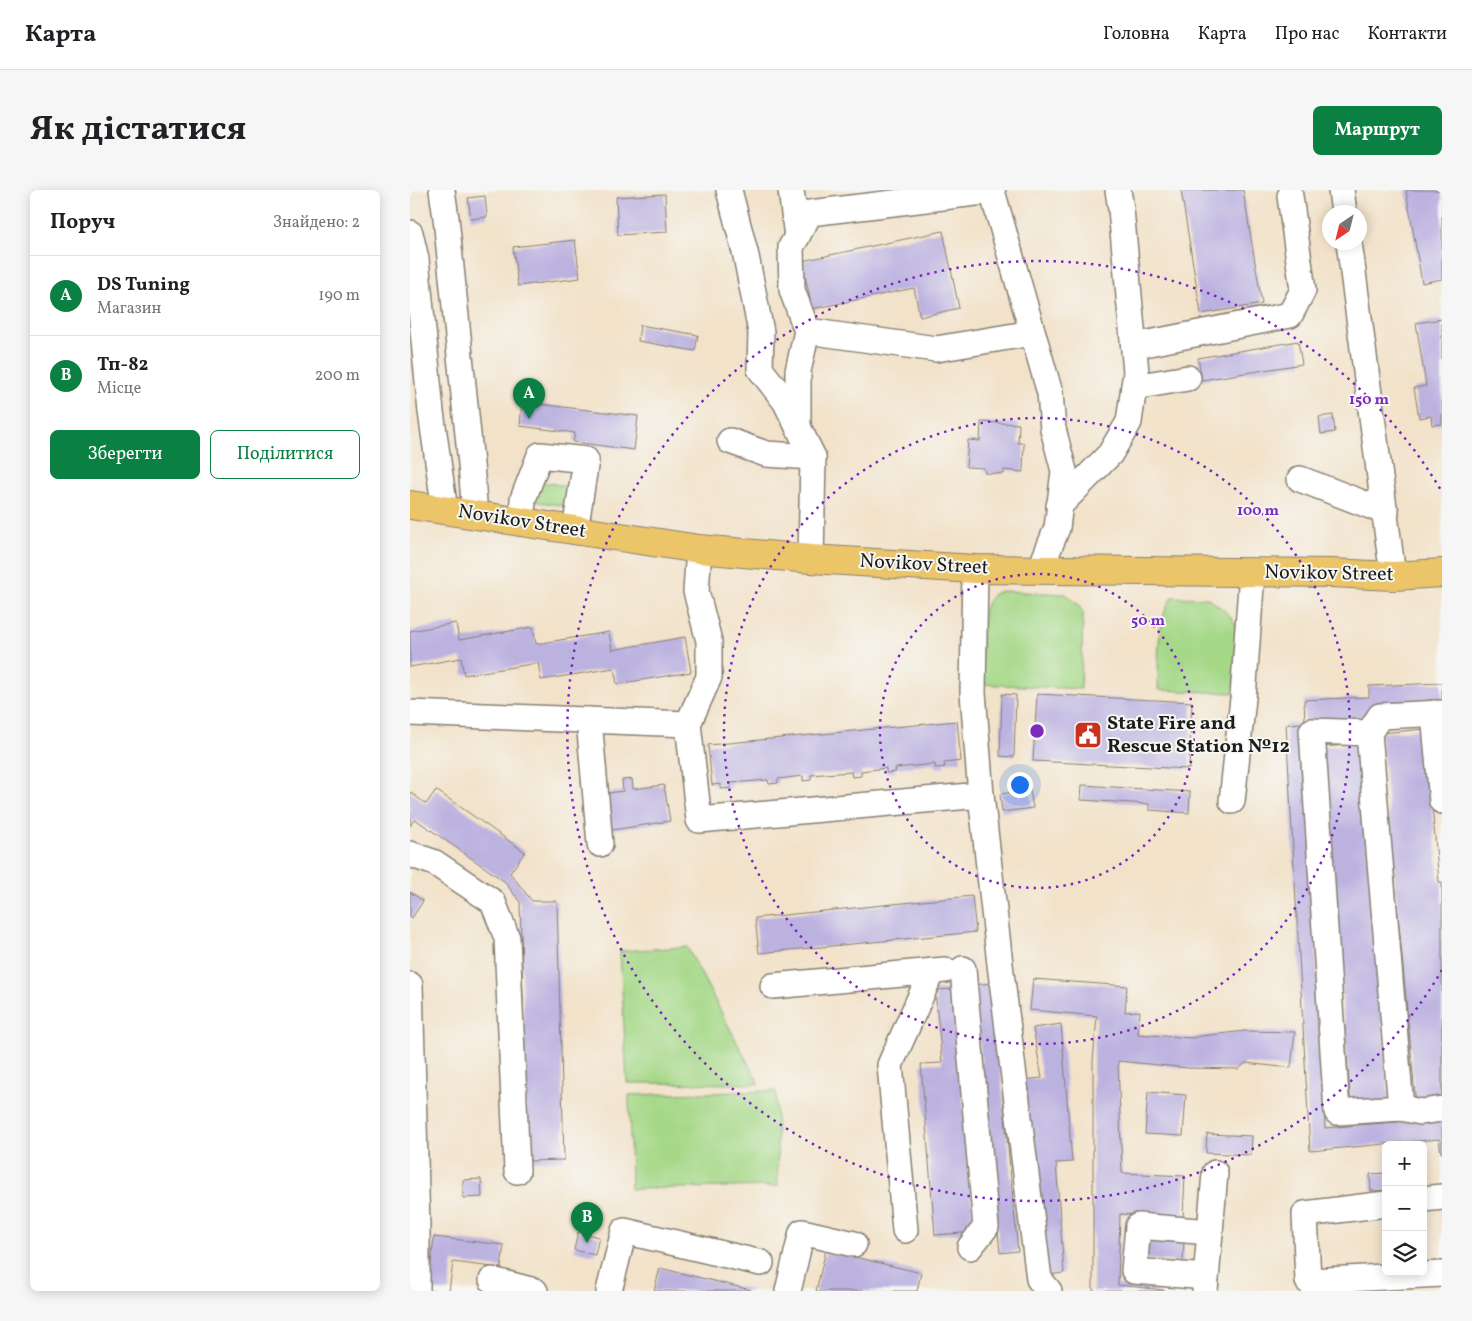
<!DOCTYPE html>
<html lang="uk">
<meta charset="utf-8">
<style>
body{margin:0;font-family:Vollkorn,serif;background:#f6f6f6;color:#202124}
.controls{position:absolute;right:15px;bottom:15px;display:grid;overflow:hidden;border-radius:8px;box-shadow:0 2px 12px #0003}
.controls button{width:45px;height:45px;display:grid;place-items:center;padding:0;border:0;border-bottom:1px solid #e0e0e0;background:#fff;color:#202124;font:25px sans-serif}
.compass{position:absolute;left:912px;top:15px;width:45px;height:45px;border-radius:50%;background:#fff;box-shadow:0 2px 12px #0003;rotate:215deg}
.you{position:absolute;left:609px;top:594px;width:18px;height:18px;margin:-12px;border:4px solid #fff;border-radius:50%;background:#1a73e8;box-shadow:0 0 0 8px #1a73e833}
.badge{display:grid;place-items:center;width:32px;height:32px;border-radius:50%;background:#0b8043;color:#fff;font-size:16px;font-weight:700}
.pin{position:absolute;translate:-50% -41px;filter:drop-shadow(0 1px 2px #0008)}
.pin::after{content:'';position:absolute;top:26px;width:18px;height:15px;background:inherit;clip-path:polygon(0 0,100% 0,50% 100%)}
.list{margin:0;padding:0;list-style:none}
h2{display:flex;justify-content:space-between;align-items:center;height:65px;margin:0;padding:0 20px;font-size:21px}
h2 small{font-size:16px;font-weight:400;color:#757577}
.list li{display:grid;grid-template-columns:32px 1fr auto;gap:15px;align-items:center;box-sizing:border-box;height:80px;padding:0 20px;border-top:1px solid #e0e0e0}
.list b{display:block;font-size:19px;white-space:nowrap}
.list p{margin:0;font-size:16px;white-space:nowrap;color:#757577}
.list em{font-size:16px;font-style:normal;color:#757577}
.actions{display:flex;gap:10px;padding:15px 20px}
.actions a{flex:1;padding:11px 0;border:1px solid #0b8043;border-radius:8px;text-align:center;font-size:18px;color:#0b8043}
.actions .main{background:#0b8043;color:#fff}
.icon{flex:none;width:28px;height:28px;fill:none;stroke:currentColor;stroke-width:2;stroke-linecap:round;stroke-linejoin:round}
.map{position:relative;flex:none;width:1032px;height:1101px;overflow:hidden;border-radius:8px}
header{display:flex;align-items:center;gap:30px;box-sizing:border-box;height:70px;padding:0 25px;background:#fff;border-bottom:1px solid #e0e0e0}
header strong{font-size:24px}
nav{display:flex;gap:28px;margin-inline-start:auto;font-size:18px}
.intro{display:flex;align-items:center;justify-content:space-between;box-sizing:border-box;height:120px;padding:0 30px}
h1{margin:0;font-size:35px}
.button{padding:12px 22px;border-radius:8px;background:#0b8043;color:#fff;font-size:18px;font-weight:700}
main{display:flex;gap:30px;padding:0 30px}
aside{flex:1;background:#fff;border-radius:8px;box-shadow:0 2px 12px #0003}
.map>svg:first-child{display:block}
</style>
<header>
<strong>Карта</strong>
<nav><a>Головна</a><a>Карта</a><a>Про нас</a><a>Контакти</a></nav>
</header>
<div class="intro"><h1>Як дістатися</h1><a class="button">Маршрут</a></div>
<main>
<aside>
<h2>Поруч<small>Знайдено: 2</small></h2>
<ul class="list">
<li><span class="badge">A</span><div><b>DS Tuning</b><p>Магазин</p></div><em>190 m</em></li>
<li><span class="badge">B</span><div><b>Тп-82</b><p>Місце</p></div><em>200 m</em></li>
</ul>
<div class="actions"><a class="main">Зберегти</a><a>Поділитися</a></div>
</aside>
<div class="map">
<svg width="1032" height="1101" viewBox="0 0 1032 1101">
<rect width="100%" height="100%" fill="#f6f6f2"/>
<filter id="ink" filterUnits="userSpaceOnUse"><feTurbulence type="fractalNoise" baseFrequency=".02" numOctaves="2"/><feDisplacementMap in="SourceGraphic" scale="10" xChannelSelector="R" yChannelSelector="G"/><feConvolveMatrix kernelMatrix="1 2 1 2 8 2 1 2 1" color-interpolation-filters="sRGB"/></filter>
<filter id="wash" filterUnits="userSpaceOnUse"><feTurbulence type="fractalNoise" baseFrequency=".0096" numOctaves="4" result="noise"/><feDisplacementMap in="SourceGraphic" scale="20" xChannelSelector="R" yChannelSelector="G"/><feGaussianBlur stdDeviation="1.12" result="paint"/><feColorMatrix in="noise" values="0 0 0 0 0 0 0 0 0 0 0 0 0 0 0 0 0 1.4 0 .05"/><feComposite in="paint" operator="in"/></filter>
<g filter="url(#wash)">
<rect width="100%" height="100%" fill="#f2e2c9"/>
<g fill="#a5d887" stroke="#607a52">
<polygon points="133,292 161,297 161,317 122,311 126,295"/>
<polygon points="591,401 656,404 666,412 673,422 671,499 570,494 574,418 583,404"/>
<path d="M762,407L798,408L814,420L820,426L826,435L824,503L748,500C749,469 745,434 762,407Z"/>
<polygon points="277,757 349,894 217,893 210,761"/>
<polygon points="366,901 368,996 221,999 219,905"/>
</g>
<g id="blocks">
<g fill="#bcb2e0">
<polygon points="771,0 833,0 852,114 791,124"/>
<polygon points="996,0 1032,0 1032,89 1012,93"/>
<polygon points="255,4 257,42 208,45 206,7"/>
<polygon points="75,6 77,27 61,29 58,8"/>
<polygon points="533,41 549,118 510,127 504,98 402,119 392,71"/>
<polygon points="165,50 170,88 108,96 103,57"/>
<polygon points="1032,129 1032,234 1022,235 1021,226 1009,228 1004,198 1016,196 1006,133"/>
<polygon points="230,135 288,145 285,161 228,151"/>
<polygon points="888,151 892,174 792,190 788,168"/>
<polygon points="112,212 228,226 224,260 163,252 165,243 110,236"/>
<polygon points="923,225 925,242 911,244 909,227"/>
<polygon points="571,232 609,234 608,253 614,253 613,282 594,280 594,284 575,283 574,278 556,277 558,250 570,251"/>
<polygon points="46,433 49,450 123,437 126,454 199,442 202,460 275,447 281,482 207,494 204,478 131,490 128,473 54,485 51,468 0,477 0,441"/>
<polygon points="1032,493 1032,516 960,530 895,533 915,938 1032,928 1032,963 1031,963 1029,949 900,961 876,534 895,533 894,510 959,507 959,496"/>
<polygon points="592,504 606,505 604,567 590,566"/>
<polygon points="627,504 782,512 779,579 623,571"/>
<polygon points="547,531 551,571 534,573 535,577 525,578 525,574 485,578 486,582 476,583 476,578 451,581 451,586 442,587 441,582 401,585 401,590 393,591 393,586 368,589 368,593 359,594 358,590 321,593 321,598 311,599 311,594 302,595 298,555"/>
<polygon points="1015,539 1029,692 1032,692 1032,913 1006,915 971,543"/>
<polygon points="950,554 979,913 941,916 912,557"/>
<polygon points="222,589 223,599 254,595 260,631 196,641 191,604 213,601 212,590"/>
<polygon points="672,595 780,602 779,623 739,620 739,614 671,610"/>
<polygon points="26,600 115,662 100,683 122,711 147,711 154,970 118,971 110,712 94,691 5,629 0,636 0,602 16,614"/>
<polygon points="620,600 623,618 592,622 590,604"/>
<polygon points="0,702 13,711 2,728 0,727"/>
<polygon points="562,706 566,742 349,763 345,728"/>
<polygon points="623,789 717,796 715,822 730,821 728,844 782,848 791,846 835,841 885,842 881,878 835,873 829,879 778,878 708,871 712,983 775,986 773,1027 710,1024 708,1095 754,1100 754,1101 683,1101 683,871 687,826 620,820"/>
<polygon points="582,793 608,1061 590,1063 564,795"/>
<polygon points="544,799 564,1042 525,1045 511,874 532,873 525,800"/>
<polygon points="651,834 662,972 646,973 654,1083 637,1085 613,890 632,888 623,838"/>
<polygon points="738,902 776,905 773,946 735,944"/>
<polygon points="797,944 842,946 841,965 796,963"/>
<polygon points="976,983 976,1000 961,1001 960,984"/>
<polygon points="71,989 72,1007 53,1008 53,990"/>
<polygon points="168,1042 189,1047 185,1065 164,1060"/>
<polygon points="24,1047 94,1055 91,1078 43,1072 39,1101 18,1101"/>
<polygon points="736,1047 774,1050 773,1072 735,1069"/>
<polygon points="416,1060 511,1083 507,1101 406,1101"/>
<polygon points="250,1078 341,1100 341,1101 244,1101"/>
</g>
</g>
</g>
<g filter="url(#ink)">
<use href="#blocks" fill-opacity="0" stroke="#877f72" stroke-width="1"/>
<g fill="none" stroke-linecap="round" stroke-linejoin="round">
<defs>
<g id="minor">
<polyline points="32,0 36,28 61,274 65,325"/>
<polyline points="319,0 336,66 351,142 350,179 375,211 403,267 401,369"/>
<polyline points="381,0 387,47"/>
<polyline points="931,0 934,22"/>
<polyline points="0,43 6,69 21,222 35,321"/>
<polyline points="939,52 983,386"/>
<polyline points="397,141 526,159 622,143"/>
<polyline points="724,156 880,125 893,100 880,6"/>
<polyline points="724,197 778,188"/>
<polyline points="388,237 388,181 397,141 382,100 381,57 400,23 582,1 640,203 643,239 654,281 647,338 630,380"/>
<polyline points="320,251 356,264 403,267"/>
<polyline points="890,289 976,322"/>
<polyline points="649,316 700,264 719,232 726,182 711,19 708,0"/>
<polyline points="112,333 113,309 130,265 176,270 165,341"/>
<polyline points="289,359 286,401 299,451 299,487 278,534 289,630 571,605"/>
<polyline points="565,379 563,503 571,605 590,774 629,1089 639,1101"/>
<polyline points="0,523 278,534"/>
<polyline points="1024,523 1032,611"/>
<polyline points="179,530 190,654"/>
<polyline points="959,543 902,541 927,922 991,918 959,543 970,526 1032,523"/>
<polyline points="822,611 833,508 842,382"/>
<polyline points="0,664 25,673 83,712 97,748 107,981"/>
<polyline points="553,779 576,1037 560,1057"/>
<polyline points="0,795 7,1037 7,1101"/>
<polyline points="363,796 535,780"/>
<polyline points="991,918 1011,922 1032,919"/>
<polyline points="1013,1009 1032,1007"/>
<polyline points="976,1014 895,1024 898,1091 1032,1084"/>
<polyline points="495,1040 480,875 522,781"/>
<polyline points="796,1087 724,1081 728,1036 800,1042"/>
<polyline points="82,1090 125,1101"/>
<polyline points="199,1101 214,1041 351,1073"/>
<polyline points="378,1101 392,1042 444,1054"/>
<polyline points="795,1101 805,983"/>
</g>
<polyline id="major" points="0,315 289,359 401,369 565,379 921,383 983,386 1032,383"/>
</defs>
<use href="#minor" stroke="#877f72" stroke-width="28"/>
<use href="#major" stroke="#877f72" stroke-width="30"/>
<use href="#minor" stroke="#fff" stroke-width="25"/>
<use href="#major" stroke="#edc569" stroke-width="28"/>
</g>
</g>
<g fill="none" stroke="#7b2cbf" stroke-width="2.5" stroke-dasharray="2.5 5">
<circle cx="627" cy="541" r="157"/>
<circle cx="627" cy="541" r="313"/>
<path d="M1032 780A470 470 0 1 1 1032 302"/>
</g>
<defs>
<symbol id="civic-square" viewBox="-11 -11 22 22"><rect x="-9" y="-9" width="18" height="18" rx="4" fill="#c8321e" stroke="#f6f6f2"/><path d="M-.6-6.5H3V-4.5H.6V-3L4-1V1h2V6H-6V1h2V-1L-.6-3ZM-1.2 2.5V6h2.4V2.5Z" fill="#fff"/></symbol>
</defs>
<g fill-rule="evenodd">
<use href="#civic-square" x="662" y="529" width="32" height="32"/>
</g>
<g text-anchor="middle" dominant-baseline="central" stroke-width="4" stroke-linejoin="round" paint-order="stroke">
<g font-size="20" fill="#1c1c1c" stroke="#f6f6f2">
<text transform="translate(112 332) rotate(9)">Novikov Street</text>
<text transform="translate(514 375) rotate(3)">Novikov Street</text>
<text transform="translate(919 384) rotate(1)">Novikov Street</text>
</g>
<g font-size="20" font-weight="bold" fill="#1c1c1c" stroke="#f6f6f2" text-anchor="start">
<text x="697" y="534">State Fire and<tspan x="697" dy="23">Rescue Station №12</tspan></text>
</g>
</g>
<circle cx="627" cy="541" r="8" fill="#7b2cbf" stroke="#f6f6f2" stroke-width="2.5"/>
<g font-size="15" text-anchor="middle" font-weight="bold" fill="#7b2cbf" stroke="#f6f6f2" stroke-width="4" stroke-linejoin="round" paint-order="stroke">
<text x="959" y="214">150 m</text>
<text x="848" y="325">100 m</text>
<text x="738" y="435">50 m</text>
</g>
</svg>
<div class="controls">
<button>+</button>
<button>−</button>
<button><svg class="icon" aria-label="layers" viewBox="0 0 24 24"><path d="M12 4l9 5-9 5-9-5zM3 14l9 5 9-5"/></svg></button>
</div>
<svg class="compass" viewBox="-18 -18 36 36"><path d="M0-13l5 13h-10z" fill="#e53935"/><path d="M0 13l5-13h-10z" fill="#757577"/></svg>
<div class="you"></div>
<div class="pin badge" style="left:119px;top:229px">A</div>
<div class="pin badge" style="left:177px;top:1053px">B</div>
</div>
</main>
